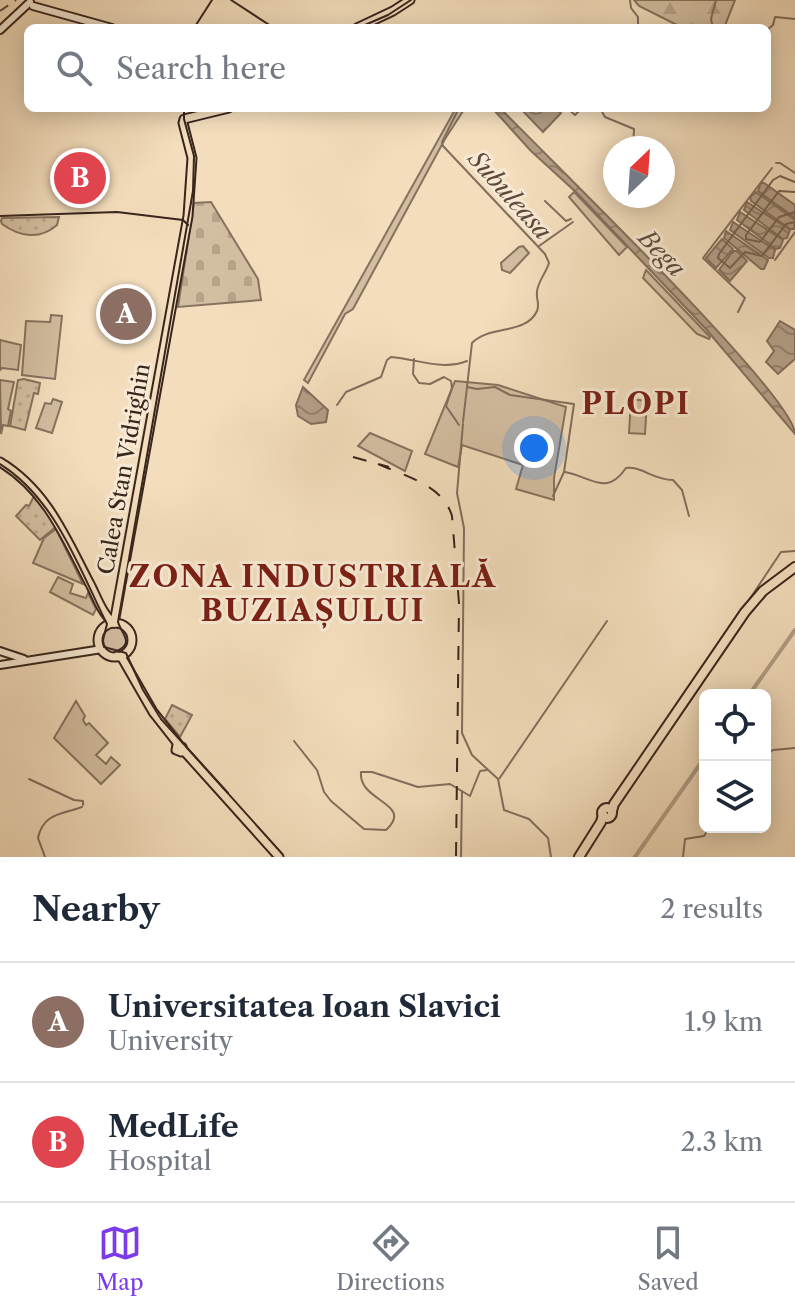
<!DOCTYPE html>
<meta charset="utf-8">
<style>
body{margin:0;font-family:"Libre Caslon Text",serif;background:#f2f2f3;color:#1f2937}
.controls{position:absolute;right:24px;bottom:24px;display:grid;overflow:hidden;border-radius:12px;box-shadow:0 4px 20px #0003}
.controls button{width:72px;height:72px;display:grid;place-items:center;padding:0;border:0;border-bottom:2px solid #e0e1e3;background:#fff;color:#1f2937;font:40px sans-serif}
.compass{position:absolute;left:603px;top:136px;width:72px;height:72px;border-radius:50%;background:#fff;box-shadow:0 4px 20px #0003;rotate:25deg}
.you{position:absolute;left:534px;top:448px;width:28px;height:28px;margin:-20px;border:6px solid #fff;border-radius:50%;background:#1a73e8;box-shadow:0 0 0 12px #1a73e833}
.badge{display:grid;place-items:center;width:52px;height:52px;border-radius:50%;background:#7c3aed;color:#fff;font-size:26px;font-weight:700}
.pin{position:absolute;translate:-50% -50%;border:4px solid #fff;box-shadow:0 2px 8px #0006}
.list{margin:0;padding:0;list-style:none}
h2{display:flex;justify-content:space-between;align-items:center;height:104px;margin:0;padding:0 32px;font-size:34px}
h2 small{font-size:26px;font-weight:400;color:#747a83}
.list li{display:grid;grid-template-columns:52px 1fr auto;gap:24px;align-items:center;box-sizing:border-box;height:120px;padding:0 32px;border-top:2px solid #e0e1e3}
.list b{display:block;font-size:30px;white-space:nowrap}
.list p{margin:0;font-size:26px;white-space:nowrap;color:#747a83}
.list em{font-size:26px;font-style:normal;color:#747a83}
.icon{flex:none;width:44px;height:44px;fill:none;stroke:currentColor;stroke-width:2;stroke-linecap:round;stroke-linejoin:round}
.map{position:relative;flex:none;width:795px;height:857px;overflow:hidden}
.search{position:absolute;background:#fff;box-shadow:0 4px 20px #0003;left:24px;right:24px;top:24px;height:88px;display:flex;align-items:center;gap:20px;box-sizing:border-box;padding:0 28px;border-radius:12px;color:#747a83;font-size:30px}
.sheet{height:344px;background:#fff}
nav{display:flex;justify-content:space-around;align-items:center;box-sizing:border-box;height:112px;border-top:2px solid #e0e1e3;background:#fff;font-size:22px;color:#747a83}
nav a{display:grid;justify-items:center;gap:4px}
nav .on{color:#7c3aed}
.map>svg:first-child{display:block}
</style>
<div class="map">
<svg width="795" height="857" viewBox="0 0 795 857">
<defs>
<pattern id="forest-firs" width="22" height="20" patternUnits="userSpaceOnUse" patternTransform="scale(2)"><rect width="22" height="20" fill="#d3bea1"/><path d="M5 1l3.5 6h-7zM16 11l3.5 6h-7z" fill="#b6a38a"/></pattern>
<pattern id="cemetery-stones" width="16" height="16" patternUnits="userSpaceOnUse" patternTransform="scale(2)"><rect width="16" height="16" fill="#d3bea1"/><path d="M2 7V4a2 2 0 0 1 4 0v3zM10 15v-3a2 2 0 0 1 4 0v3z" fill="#b6a38a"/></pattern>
<pattern id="park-dots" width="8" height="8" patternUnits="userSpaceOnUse" patternTransform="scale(2)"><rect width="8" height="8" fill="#d3bea1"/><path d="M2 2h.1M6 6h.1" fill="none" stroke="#b6a38a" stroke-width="1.8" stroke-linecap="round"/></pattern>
<pattern id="water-waves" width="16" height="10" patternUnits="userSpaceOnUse" patternTransform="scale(2)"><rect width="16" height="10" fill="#b39e86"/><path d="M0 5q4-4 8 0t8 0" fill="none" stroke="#93816d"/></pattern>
</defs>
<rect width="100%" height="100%" fill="#f3ddbc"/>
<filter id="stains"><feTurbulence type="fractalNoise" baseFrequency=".0025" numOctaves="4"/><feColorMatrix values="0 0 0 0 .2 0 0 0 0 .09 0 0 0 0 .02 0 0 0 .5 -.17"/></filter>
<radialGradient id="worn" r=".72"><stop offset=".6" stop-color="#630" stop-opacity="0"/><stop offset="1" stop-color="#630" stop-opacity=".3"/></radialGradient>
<g fill="#d3bea1" stroke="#86725e" stroke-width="2">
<polygon points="456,108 465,108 445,139 353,309 345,314 308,383 304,380"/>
<polygon points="574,192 627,247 619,255 569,197"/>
<polygon points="523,246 529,253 510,273 502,270 501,263 519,247"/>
<polygon points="646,270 710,337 709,339 697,334 643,278"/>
<polygon points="51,315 62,316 55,379 22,375 26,321 50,322"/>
<polygon points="0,340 21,345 18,370 2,368 0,370"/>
<polygon points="0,380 14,382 8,409 11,411 8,426 3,425 1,434"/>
<polygon points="455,381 498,385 566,407 554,478 554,500 516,489 523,465 462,445 458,467 425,454"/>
<polygon points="53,399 62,402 52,433 36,428 45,403 51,404"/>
<polygon points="631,399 647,401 645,434 629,433"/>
<polygon points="370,433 412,451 405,471 358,446"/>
<polygon points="56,529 83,584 33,563 44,538"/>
<polygon points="58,577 73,584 70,593 86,598 88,593 96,609 93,615 50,592"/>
<circle cx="115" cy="639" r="15"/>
<polygon points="76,701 85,716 83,720 86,725 89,723 108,743 96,755 106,764 111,757 120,765 101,784 54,738"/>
</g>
<polygon fill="url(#forest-firs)" stroke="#86725e" stroke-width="2" points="634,0 735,0 724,28 683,28 639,6"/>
<polygon fill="url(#cemetery-stones)" stroke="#86725e" stroke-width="2" points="211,202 258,279 261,300 178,307 194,203"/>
<g fill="url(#park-dots)" stroke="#86725e" stroke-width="2">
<path d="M59,217L57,225C40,240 20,237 2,224L1,221L2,218Z"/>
<polygon points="24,379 40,383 38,394 34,393 25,430 10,426 18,380"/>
<polygon points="34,496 57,526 40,540 16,516 26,505 29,506"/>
<polygon points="172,705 192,715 180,737 165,719"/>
</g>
<g fill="url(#water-waves)" stroke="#826e5c" stroke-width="2">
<path d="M492,108L501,109C543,153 795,396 795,434L705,328L578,194L531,151Z"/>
<polygon points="520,108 555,108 561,113 543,132"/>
<polygon points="761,183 764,183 795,205 795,218 758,191"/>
<polygon points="756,192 795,220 794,229 790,229 751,201 750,197"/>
<polygon points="747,202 790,230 787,238 783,239 744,210"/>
<polygon points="740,212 783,240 780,248 776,249 737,220"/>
<polygon points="733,222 775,250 773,258 769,258 730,230"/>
<polygon points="726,231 768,260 764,269 761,269 724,238"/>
<polygon points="722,239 733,249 716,268 706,258"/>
<polygon points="733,251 737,251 747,261 730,281 719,270"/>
<polygon points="780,321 795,330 795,359 778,374 766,362 774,351 767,341"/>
<polygon points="303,387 328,410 326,422 311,424 298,416 296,405"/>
</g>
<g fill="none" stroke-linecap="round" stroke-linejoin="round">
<g stroke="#766251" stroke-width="2">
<polyline points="795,182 780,176 773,180 719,254 718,258 730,268 745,252 762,256 786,224 795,222"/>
<polyline points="795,192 779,191 746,235 746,239 760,242 779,217 795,212"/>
</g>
<g stroke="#826e5c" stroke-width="2">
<polyline points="630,0 631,8 638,17 638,28"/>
<polyline points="713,28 711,19 716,0"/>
<polyline points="767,30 773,25 775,17 795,19"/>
<path d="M459,108L442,142L443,146L545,254L549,263C546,273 537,283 537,292C536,299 540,304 537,311C526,335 489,325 472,343L463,422"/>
<polyline points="567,108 575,115 582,108"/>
<polyline points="600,108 605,117 634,129 633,148"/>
<polyline points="776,163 780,163 795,173"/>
<polyline points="545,201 566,221 571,219"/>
<polyline points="539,246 573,222"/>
<polyline points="775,260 795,232"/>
<polyline points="738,312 745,298 703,258 772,168"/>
<polyline points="414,359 413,374 419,383 430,384 444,377 451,381 452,388 446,406 459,425"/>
<polyline points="467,387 477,389 495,387 510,395 574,404 564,472 553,496"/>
<path d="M337,405L346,392L381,377L387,360L391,357C417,359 442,371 467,361"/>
<polyline points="463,424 457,493 464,528 462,733 472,755 498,779 504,810 529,819 548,838 551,857"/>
<path d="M565,472C592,477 606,497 626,468C642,466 653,480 673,480L682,490L689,516"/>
<polyline points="745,606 781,552 795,551"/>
<path d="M294,741L317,770L324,792L331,801L364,829L386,830C415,803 358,802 361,772H372L418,787L450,784L470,796L480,771L487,770"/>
<polyline points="765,755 773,750 795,748"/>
<polyline points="29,779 74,800 83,801 83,805"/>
<polyline points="499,779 607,621"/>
<polyline points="604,808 608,805 653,740"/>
<path d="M45,857L38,838C43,813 63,814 82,807"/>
<polyline points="461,857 462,791"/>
<polyline points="683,857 685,839 704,836 710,827"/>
</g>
<g stroke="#b39e86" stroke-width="4">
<polyline points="749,695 795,630"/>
<polyline points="635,857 705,757"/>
</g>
<polyline stroke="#5d493c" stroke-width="2" stroke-dasharray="10 8" stroke-linecap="butt" points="0,11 16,0"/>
<defs>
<g id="secondary">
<polyline points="33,6 112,28"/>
<polyline points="0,30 30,2"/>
<polyline points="0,651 24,659"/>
<polyline points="0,665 102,649"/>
</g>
<g id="primary">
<polyline points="357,28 393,11 410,0"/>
<path d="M0,462C48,491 66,539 91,586C97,598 103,615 114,623"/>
<polyline points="114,623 188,216 192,158 183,123 184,119 229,108"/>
<circle cx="115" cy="640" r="17"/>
<polyline points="117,656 122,658 153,712 179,745"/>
<polygon points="177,745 182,747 181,752 176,750"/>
<polyline points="183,750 279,857"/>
</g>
<g id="trunk">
<circle cx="607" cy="813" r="5"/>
<polyline points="612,811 614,804 745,612 763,591 795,567"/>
<polyline points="579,857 601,822 603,815"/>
</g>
</defs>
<use href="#secondary" stroke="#38251c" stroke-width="10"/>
<use href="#primary" stroke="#38251c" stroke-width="11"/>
<use href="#trunk" stroke="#38251c" stroke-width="12"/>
<use href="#secondary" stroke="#f7e9d3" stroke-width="6"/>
<use href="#primary" stroke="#f3ddbc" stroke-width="7"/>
<use href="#trunk" stroke="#f3ddbc" stroke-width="8"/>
<g stroke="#38251c" stroke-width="2">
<polyline points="231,0 274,28"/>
<polyline points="194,28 212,0"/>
<polyline points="358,28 388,15 411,0"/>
<polyline points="0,216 117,212 183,220 188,225"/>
<path d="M0,464C55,498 79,568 107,624L103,640L104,647L126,653L143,690L161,719L228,793"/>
<path d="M117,651C135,643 121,633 118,622L193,191L194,156L184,119V108"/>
</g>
<g stroke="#38251c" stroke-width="2" stroke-dasharray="14 14" stroke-linecap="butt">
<polyline points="353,457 389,467"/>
<path d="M378,464C405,476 443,485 452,516L459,603L456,857"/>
</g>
</g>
<g text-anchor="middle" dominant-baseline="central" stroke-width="6" stroke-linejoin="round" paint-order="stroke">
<g font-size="22" fill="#38251c" stroke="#f7e9d3">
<text transform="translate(124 469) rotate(-80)">Calea Stan Vidrighin</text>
</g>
<g font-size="24" font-style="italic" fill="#5d493c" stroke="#f7e9d3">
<text transform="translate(510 195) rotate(48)">Subuleasa</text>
<text transform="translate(662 253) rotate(46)">Bega</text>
</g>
<g font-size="30" font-weight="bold" letter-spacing="2" fill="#7a1f14" stroke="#f7e9d3">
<text x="636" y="403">PLOPI</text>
<text x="313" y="576">ZONA INDUSTRIALĂ<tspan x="313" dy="34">BUZIAȘULUI</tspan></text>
</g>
</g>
<rect width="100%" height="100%" filter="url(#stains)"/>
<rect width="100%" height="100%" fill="url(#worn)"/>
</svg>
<div class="controls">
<button><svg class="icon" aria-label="locate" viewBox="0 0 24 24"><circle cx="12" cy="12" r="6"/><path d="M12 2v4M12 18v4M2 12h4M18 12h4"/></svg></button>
<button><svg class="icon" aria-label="layers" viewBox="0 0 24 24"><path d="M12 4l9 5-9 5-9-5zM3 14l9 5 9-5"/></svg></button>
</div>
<svg class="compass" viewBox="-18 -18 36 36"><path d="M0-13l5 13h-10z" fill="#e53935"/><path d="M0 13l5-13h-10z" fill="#747a83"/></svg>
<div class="you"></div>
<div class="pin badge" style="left:126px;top:314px;background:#8d6e63">A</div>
<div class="pin badge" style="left:80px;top:178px;background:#e0444e">B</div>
<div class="search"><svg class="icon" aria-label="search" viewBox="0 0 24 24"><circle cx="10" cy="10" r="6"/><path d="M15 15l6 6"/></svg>Search here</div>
</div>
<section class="sheet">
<h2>Nearby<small>2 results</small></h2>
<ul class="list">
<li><span class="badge" style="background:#8d6e63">A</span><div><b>Universitatea Ioan Slavici</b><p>University</p></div><em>1.9 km</em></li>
<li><span class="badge" style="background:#e0444e">B</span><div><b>MedLife</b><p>Hospital</p></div><em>2.3 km</em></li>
</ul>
</section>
<nav>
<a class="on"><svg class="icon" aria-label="map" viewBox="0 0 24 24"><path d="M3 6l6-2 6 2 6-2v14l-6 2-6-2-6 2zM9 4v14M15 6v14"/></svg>Map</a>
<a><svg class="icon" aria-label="directions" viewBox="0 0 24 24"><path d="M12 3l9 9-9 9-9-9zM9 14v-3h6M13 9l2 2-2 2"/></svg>Directions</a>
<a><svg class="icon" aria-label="saved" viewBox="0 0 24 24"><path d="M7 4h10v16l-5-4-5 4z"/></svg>Saved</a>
</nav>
